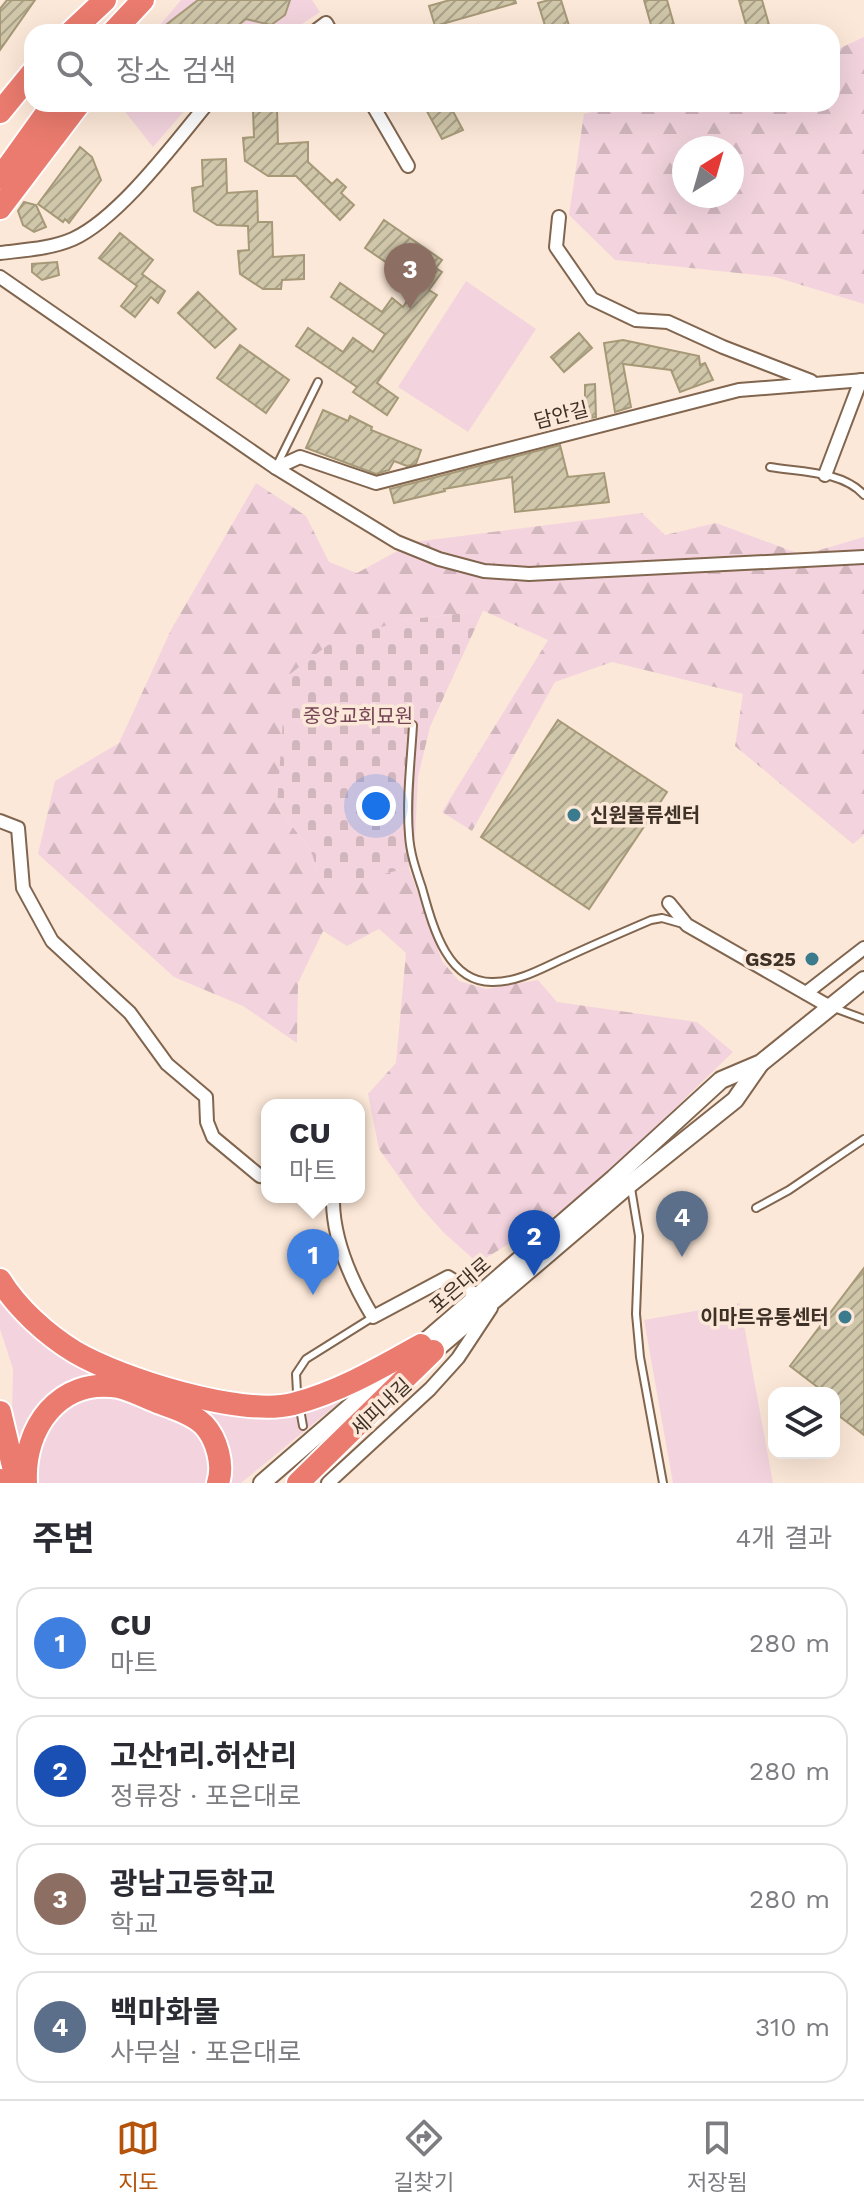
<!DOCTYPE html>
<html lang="ko">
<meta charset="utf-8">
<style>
body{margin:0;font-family:"Work Sans","Noto Sans KR",sans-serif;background:#f7f7f7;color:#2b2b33}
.controls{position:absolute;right:24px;bottom:24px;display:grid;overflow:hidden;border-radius:16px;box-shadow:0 8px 32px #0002}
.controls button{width:72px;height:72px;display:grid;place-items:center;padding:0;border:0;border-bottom:2px solid #e1e1e2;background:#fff;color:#2b2b33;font:40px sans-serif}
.compass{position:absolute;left:672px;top:136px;width:72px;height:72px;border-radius:50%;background:#fff;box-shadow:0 8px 32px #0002;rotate:37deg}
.you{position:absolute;left:376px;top:806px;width:28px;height:28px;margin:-20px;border:6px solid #fff;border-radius:50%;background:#1a73e8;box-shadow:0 0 0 12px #1a73e833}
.badge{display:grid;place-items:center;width:52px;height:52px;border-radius:50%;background:#b45309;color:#fff;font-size:26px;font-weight:700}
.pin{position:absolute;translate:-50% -66px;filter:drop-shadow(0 2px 4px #0008)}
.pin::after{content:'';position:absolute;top:42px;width:28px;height:24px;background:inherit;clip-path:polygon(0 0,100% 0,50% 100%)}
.popup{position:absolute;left:261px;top:1099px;width:104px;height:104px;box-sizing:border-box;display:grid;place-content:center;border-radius:16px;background:#fff;filter:drop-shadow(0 2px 6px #0005);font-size:26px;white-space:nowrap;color:#7c7c81}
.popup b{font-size:30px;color:#2b2b33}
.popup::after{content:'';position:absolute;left:50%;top:100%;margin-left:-16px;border:16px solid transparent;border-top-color:#fff}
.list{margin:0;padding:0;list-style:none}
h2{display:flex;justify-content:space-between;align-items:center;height:104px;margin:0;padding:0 32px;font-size:34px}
h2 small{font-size:26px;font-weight:400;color:#7c7c81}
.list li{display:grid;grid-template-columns:52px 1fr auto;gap:24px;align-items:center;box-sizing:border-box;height:112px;margin:0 16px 16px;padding:0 16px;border:2px solid #e1e1e2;border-radius:24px}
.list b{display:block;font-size:30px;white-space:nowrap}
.list p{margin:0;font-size:26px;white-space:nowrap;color:#7c7c81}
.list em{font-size:26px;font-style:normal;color:#7c7c81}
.icon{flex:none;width:44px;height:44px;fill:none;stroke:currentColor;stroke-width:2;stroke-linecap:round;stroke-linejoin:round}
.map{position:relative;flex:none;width:864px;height:1483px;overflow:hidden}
.search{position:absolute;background:#fff;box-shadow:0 8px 32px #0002;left:24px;right:24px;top:24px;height:88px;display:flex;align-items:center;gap:20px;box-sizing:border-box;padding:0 28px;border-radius:24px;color:#7c7c81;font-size:30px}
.sheet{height:616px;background:#fff}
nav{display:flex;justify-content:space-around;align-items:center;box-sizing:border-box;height:112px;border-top:2px solid #e1e1e2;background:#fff;font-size:22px;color:#7c7c81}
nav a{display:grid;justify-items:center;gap:4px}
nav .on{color:#b45309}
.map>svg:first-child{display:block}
</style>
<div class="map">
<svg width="864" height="1483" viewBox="0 0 864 1483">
<defs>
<pattern id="forest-firs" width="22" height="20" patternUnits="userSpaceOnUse" patternTransform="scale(2)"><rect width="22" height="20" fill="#f3d4de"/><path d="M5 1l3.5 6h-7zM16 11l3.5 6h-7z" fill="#d1b6be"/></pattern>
<pattern id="cemetery-stones" width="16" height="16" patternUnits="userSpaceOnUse" patternTransform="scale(2)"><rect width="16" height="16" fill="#f3d4de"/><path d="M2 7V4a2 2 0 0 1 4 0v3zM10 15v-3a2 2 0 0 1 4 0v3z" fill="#d1b6be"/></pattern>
<pattern id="building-hatch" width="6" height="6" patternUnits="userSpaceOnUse" patternTransform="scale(2)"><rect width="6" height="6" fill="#d0c6a9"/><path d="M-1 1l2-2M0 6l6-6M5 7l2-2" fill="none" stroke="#aaa18a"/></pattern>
</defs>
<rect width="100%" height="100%" fill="#fce8d8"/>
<g fill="#f3d4de">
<polygon points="181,0 312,0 320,12 290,32 154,32"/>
<polygon points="119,104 190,104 153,147"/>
<polygon points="466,281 536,329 468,432 398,387"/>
<polygon points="0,1292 25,1321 223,1407 356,1389 241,1483 224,1483 219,1439 100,1380 63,1384 34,1416 21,1450 12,1413 13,1369 0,1329"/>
<polygon points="740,1303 773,1483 673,1483 644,1320"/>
<polygon points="91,1393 118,1395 164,1409 209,1439 214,1483 36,1483 37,1441 65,1404"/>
</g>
<g fill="url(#forest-firs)" fill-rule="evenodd">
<path d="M864,37V304L775,277L615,260L569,215L584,114L626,104H832V52ZM684,148H732V196H684Z"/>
<polygon points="256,483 306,516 329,562 357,573 414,542 642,513 665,535 716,523 803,555 864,537 864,835 853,844 735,746 743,694 612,662 555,682 472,831 442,812 548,640 484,611 402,620 277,806 311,851 323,887 409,868 442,961 459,981 486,989 538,980 557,1002 697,1022 733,1052 583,1197 478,1263 444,1233 419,1205 379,1149 368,1094 396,1063 406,953 379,929 347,946 323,931 298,983 297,1043 243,1006 174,977 38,854 55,781 119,743 171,630"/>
</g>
<polygon fill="url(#cemetery-stones)" points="483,611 430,727 418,777 415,838 409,868 323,888 311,851 277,806 286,677 328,645 402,620"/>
<g fill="url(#building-hatch)" stroke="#a59977" stroke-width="2">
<polygon points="7,0 35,0 0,50 0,9"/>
<polygon points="198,0 290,0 285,15 271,25 246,19 230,32 172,32 167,24"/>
<polygon points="450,0 515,0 516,3 435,26 429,6"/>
<polygon points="549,0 561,0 571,32 547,32 538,3"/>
<polygon points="644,0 667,0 676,32 653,32"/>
<polygon points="739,0 762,0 771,32 748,32"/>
<polygon points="423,104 449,104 463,130 442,139"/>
<polygon points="277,109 278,144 308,142 308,162 332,184 337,179 346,187 341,193 354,205 340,220 296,176 268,176 245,161 243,138 254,137 253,110"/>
<polygon points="80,147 92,157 101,180 69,223 65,219 63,222 38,204"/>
<polygon points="226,159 227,193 257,191 258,222 272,222 273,257 304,255 304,279 282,280 281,289 263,289 240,274 238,251 249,250 248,226 217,225 194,211 192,188 203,186 202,160"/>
<polygon points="24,202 36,205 46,227 34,232 23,225 18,211"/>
<polygon points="384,220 442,260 436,268 442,272 429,290 437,295 377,383 398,398 387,415 353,392 357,387 296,346 308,328 343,352 353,338 373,352 385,334 331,297 340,283 382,312 392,298 403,307 418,284 365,248"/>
<polygon points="120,233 153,260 142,274 165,291 158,303 151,297 135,317 121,306 137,286 99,258"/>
<polygon points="57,262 59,275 42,280 32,272 32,264"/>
<polygon points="198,292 236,329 215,348 178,313"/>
<polygon points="579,333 592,348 564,372 551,357"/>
<polygon points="623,340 699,356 700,365 705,363 713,380 680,392 671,370 623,364 631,407 615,412 604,343"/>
<polygon points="240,345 289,380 266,413 217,378"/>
<polygon points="595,384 596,417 585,419 585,385"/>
<polygon points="323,410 348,421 350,416 372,427 371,430 421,450 416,464 407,466 394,461 389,470 376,474 306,448"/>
<polygon points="560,445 568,477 604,473 609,502 515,512 512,477 444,489 445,491 394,503 390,489"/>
<polygon points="558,720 667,792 589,909 481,837"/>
<polygon points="864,1268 864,1435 834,1412 834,1393 818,1393 820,1389 790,1366"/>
</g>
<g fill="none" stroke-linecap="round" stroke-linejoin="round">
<defs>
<g id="lane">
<polyline points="277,465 318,382"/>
<path d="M770,467C800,472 843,471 864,495"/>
<path d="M413,725C411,761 406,799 409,835C410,853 416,870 422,888C432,923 446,983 493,982C520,982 544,967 567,957C595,944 623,932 651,920L662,918L683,924"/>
<polyline points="834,1008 864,1019"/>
<polyline points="631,1188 639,1236 636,1314 640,1357 663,1483"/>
<polyline points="756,1208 789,1190 864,1139"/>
<polyline points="297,1392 296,1374 306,1359 373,1317"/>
<polyline points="300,1409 303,1426"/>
</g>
<g id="street">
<polyline points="314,32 326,23 331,32"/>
<polyline points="372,104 408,166"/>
<polyline points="559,217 556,247 592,299 636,320 668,322 723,347 811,381"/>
<path d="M0,253C24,250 50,249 73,239C119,218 174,144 207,104"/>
<polyline points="0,277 276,468 397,542 439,559 484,571 529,574 864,557"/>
<polyline points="276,468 300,457 376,483 739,390 864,380"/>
<polyline points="825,475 861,380"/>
<polyline points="0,821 18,828 23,888 52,941 130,1013 167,1064 206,1097 207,1122 213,1137 260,1176 267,1177"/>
<polyline points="669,903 687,925 830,1007"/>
<polyline points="806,993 864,948"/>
<path d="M327,1197L333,1203C334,1242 353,1284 373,1317L448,1277L478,1296"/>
<polyline points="328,1483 430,1389 458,1358 491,1308"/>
</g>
<g id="secondary">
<polyline points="413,1352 614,1178 721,1080 761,1063 864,980"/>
<polyline points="427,1357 630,1184 735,1100 760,1064"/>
<polyline points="262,1483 396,1367"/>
</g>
<g id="highway">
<polyline points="71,32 105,0"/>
<polyline points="113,32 143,0"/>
<polyline points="0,112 32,73"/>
<polyline points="0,178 53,104"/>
<polyline points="0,208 79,104"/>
<path d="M0,1280C17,1308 47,1335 75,1352C121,1379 241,1417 293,1404C339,1392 380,1368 421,1345"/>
<polyline points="0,1412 17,1483"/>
<polyline points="0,1480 1,1483"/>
<path d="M26,1483C23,1428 59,1377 119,1387C132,1390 147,1398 160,1403C174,1408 193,1414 204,1425C217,1439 224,1465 218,1483"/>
<polyline points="298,1483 433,1351"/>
</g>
</defs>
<use href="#lane" stroke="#81654e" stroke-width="10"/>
<use href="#street" stroke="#81654e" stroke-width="16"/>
<use href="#secondary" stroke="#81654e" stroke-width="20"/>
<use href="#highway" stroke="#fff" stroke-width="26"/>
<use href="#lane" stroke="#fff" stroke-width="6"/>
<use href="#street" stroke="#fff" stroke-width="12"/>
<use href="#secondary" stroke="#fff" stroke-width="16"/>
<use href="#highway" stroke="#ea7b6e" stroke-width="22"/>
</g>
<g fill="#3a7b8d" stroke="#fce8d8" stroke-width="3">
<circle cx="574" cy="815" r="8"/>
<circle cx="812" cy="959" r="8"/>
<circle cx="845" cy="1317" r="8"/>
</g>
<g text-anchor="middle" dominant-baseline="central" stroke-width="7" stroke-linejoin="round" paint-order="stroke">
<g font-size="20" fill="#3e3127" stroke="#fce8d8">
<text transform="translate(561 415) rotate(-14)">담안길</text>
<text transform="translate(460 1285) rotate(-41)">포은대로</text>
<text transform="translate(381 1407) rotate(-43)">세피내길</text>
</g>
<g font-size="20" fill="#744456" stroke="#fce8d8">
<text x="358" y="716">중앙교회묘원</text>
</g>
<g font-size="20" font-weight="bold" fill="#3e3127" stroke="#fce8d8" text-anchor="end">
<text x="590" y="815" text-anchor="start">신원물류센터</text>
<text x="796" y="959">GS25</text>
<text x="829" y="1317">이마트유통센터</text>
</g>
</g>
</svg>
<div class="controls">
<button><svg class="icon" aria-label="layers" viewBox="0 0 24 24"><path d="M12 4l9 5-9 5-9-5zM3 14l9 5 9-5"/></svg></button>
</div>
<svg class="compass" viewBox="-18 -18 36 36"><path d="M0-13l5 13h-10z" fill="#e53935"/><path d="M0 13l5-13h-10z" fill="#7c7c81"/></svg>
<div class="you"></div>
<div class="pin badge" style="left:313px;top:1295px;background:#3f7fe0">1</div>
<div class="popup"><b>CU</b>마트</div>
<div class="pin badge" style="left:534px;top:1276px;background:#1a4fb4">2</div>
<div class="pin badge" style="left:410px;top:309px;background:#8d6e63">3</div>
<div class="pin badge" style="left:682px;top:1257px;background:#5c6f8a">4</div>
<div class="search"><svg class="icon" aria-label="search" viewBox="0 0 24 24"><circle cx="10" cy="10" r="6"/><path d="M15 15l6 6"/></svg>장소 검색</div>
</div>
<section class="sheet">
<h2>주변<small>4개 결과</small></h2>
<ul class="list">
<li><span class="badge" style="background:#3f7fe0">1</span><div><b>CU</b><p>마트</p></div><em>280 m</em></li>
<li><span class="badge" style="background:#1a4fb4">2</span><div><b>고산1리.허산리</b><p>정류장 · 포은대로</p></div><em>280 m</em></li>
<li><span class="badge" style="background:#8d6e63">3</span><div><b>광남고등학교</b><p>학교</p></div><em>280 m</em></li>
<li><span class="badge" style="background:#5c6f8a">4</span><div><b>백마화물</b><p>사무실 · 포은대로</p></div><em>310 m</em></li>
</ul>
</section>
<nav>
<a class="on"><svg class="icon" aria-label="map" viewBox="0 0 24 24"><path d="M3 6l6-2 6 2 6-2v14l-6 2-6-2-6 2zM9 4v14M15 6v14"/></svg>지도</a>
<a><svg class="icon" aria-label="directions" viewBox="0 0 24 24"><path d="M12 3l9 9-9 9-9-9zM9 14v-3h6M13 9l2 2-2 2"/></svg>길찾기</a>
<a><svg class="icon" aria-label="saved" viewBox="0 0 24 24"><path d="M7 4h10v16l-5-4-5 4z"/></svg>저장됨</a>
</nav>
